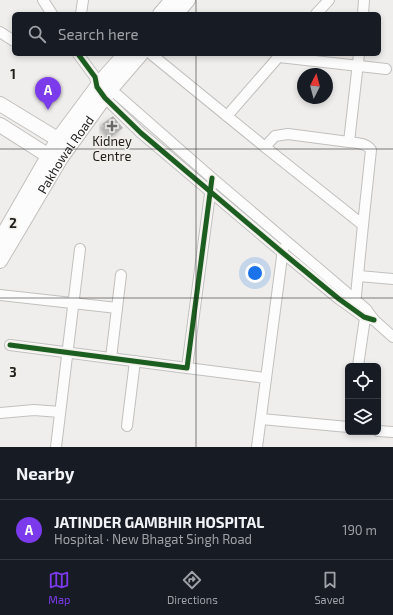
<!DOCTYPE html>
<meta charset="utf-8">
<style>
body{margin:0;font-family:"Exo 2",sans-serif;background:#242831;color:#f1f3f6}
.controls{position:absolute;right:12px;bottom:12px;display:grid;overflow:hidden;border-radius:6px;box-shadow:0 2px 6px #0003}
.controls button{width:36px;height:36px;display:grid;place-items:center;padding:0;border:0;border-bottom:1px solid #363941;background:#171b24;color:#f1f3f6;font:20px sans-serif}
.compass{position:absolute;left:297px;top:68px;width:36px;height:36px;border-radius:50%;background:#171b24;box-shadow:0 2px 6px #0003;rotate:6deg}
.you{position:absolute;left:255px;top:273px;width:14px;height:14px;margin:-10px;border:3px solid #fff;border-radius:50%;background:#1a73e8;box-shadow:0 0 0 6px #1a73e833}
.badge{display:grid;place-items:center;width:26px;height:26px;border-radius:50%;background:#7c3aed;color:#fff;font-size:13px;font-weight:700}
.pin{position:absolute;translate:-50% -33px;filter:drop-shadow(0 1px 2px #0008)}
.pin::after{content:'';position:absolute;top:21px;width:14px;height:12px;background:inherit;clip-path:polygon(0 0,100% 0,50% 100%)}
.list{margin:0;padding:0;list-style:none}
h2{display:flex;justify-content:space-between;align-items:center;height:52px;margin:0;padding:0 16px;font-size:17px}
h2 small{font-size:13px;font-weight:400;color:#9ea1a6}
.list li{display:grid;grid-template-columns:26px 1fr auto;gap:12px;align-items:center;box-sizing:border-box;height:60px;padding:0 16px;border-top:1px solid #363941}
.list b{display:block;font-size:15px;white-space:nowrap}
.list p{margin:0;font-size:13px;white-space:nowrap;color:#9ea1a6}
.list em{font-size:13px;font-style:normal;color:#9ea1a6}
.icon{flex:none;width:22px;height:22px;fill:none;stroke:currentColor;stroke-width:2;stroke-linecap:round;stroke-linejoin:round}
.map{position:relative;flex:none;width:393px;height:447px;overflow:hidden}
.search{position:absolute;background:#171b24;box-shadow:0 2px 6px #0003;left:12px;right:12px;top:12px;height:44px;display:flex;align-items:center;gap:10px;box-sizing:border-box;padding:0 14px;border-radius:6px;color:#9ea1a6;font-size:15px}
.sheet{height:112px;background:#171b24}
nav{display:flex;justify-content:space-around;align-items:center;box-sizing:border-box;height:56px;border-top:1px solid #363941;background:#171b24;font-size:11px;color:#9ea1a6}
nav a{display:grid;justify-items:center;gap:2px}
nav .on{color:#7c3aed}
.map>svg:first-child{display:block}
</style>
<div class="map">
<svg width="393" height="447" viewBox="0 0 393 447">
<defs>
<filter id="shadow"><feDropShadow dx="-3.5" dy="3.5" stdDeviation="2" flood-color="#0004"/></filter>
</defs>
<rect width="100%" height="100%" fill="#f0eeec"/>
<polygon fill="#b2b1b1" filter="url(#shadow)" points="113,116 123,128 111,137 102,124"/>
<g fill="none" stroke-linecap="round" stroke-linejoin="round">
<defs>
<g id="street">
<polyline points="43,0 52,14"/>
<polyline points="81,14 83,0"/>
<polyline points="316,14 329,0"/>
<polyline points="363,14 364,0"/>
<polyline points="0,32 14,41"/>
<polyline points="78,54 95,77 97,87 105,98 141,133 283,253 339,299 364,317 374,320"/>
<polyline points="151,54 265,147 275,136 288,134 349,142 359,54"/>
<polyline points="279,57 386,69"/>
<polyline points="106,85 212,178 366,309 374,320 393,337"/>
<polyline points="227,116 281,54"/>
<path d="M349,142C357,143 367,143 371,150L363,225"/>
<polyline points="265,147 363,225 355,305"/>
<polyline points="359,276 393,279"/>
<polyline points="0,295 117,308"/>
<polyline points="10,345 187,368 211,186"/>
<polyline points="111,358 121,275"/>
<polyline points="358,366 366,311"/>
<polyline points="187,368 266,378"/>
<polyline points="0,413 34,410 60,412"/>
<polyline points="261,419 348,427"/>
<polyline points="127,426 135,361"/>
<polyline points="378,431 393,432"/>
<polyline points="56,447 80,249"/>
<polyline points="257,447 283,249"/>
</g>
<g id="secondary">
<polyline points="160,14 172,0"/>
<polyline points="176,14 188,0"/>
<polyline points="0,104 64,143"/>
<polyline points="0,125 55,160"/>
<polyline points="0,240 58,139 102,80 125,54"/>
<path id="s1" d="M0,261L61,158L110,90L141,54"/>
</g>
</defs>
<use href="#street" stroke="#c1c0be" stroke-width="12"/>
<use href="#secondary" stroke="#c1c0be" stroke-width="16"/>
<use href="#street" stroke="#fdfcfc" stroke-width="10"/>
<use href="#secondary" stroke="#fdfcfc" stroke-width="14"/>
<defs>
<g id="cycleway">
<polyline points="78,54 95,77 97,87 105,98 141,133 283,253 339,299 364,317 374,320"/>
<polyline points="10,345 187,368 212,178"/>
</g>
</defs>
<use href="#cycleway" stroke="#f2eeea" stroke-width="8"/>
<use href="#cycleway" stroke="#1b5e20" stroke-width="5"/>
</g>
<path fill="none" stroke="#1f1e1d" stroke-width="1" stroke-opacity="0.55" d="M196,0V14M196,54V447M0,149H393M0,298H393"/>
<path fill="#686765" stroke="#f2eeea" stroke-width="1.5" d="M110 120h4v4h4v4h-4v4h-4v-4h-4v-4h4z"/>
<g text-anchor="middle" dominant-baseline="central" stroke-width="3" stroke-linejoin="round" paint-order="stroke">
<g font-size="13" fill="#1f1e1d" stroke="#f2eeea">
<text x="112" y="141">Kidney<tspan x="112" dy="15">Centre</tspan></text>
</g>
<g font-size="13" fill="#1f1e1d" stroke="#f2eeea">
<text stroke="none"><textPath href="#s1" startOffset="125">Pakhowal Road</textPath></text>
</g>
</g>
<g font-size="13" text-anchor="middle" font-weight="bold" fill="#1f1e1d" stroke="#f2eeea" stroke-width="3" stroke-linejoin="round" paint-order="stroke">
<text x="13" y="79">1</text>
<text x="13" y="228">2</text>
<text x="13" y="377">3</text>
</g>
</svg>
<div class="controls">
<button><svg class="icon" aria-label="locate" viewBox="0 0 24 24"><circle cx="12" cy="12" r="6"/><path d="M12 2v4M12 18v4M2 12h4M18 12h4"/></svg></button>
<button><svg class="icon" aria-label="layers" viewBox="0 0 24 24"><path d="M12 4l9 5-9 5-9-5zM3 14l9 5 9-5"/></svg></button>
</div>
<svg class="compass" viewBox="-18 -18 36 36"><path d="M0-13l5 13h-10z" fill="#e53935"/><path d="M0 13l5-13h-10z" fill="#9ea1a6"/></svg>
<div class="you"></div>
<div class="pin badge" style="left:48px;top:110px">A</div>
<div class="search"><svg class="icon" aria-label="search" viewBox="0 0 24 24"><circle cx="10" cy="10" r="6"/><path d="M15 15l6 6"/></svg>Search here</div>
</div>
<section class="sheet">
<h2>Nearby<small></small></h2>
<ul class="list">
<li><span class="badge">A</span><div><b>JATINDER GAMBHIR HOSPITAL</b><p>Hospital · New Bhagat Singh Road</p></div><em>190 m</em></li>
</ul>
</section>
<nav>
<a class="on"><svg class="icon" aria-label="map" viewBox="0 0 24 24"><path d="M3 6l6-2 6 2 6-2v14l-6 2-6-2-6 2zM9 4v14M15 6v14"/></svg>Map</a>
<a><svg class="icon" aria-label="directions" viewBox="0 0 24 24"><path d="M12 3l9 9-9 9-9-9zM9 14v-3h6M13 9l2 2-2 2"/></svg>Directions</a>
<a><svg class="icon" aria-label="saved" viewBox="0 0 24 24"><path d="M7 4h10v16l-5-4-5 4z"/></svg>Saved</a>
</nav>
